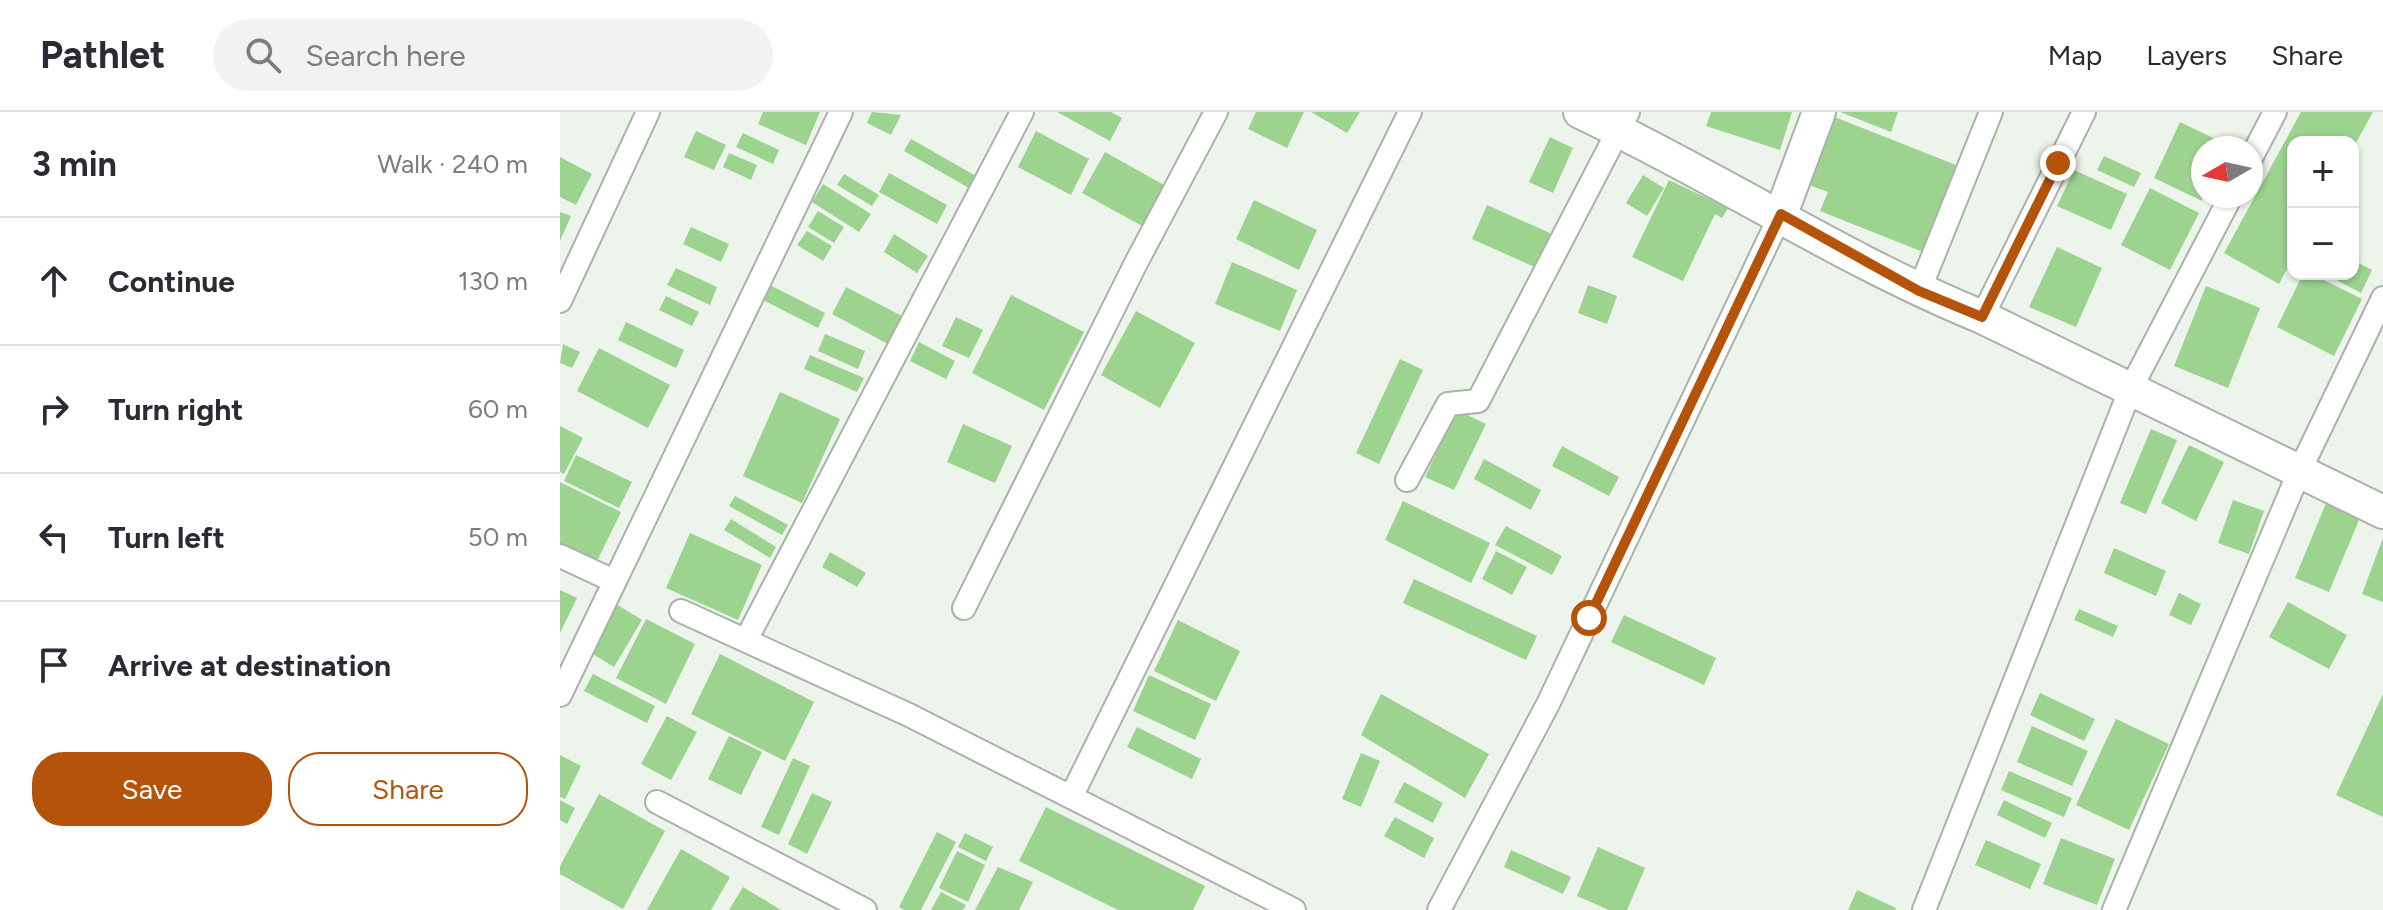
<!DOCTYPE html>
<meta charset="utf-8">
<style>
body{margin:0;font-family:Figtree,sans-serif;background:#f2f2f3;color:#2b2b33}
.controls{position:absolute;right:24px;top:24px;display:grid;overflow:hidden;border-radius:16px;box-shadow:0 2px 6px #0004}
.controls button{width:72px;height:72px;display:grid;place-items:center;padding:0;border:0;border-bottom:2px solid #e1e1e2;background:#fff;color:#2b2b33;font:40px sans-serif}
.compass{position:absolute;left:1631px;top:24px;width:72px;height:72px;border-radius:50%;background:#fff;box-shadow:0 2px 6px #0004;rotate:261deg}
.stop{position:absolute;width:24px;height:24px;margin:-18px;border:6px solid #b45309;border-radius:50%;background:#fff}
.stop.end{background:#b45309;border-color:#fff;box-shadow:0 2px 8px #0008}
.list{margin:0;padding:0;list-style:none}
h2{display:flex;justify-content:space-between;align-items:center;height:104px;margin:0;padding:0 32px;font-size:34px}
h2 small{font-size:26px;font-weight:400;color:#7c7c81}
.list li{display:grid;grid-template-columns:52px 1fr auto;gap:24px;align-items:center;box-sizing:border-box;height:128px;padding:0 32px;border-top:2px solid #e1e1e2}
.list b{display:block;font-size:30px;white-space:nowrap}
.list em{font-size:26px;font-style:normal;color:#7c7c81}
.actions{display:flex;gap:16px;padding:24px 32px}
.actions a{flex:1;padding:18px 0;border:2px solid #b45309;border-radius:32px;text-align:center;font-size:28px;color:#b45309}
.actions .main{background:#b45309;color:#fff}
.icon{flex:none;width:44px;height:44px;fill:none;stroke:currentColor;stroke-width:2;stroke-linecap:round;stroke-linejoin:round}
.map{position:relative;flex:none;width:1823px;height:798px;overflow:hidden}
header{display:flex;align-items:center;gap:48px;box-sizing:border-box;height:112px;padding:0 40px;background:#fff;border-bottom:2px solid #e1e1e2}
header strong{font-size:38px}
nav{display:flex;gap:44px;margin-inline-start:auto;font-size:28px}
.search{width:560px;height:72px;background:#f2f2f3;display:flex;align-items:center;gap:20px;box-sizing:border-box;padding:0 28px;border-radius:44px;color:#7c7c81;font-size:30px}
main{display:flex}
aside{flex:1;background:#fff}
.map>svg:first-child{display:block}
</style>
<header>
<strong>Pathlet</strong>
<div class="search"><svg class="icon" aria-label="search" viewBox="0 0 24 24"><circle cx="10" cy="10" r="6"/><path d="M15 15l6 6"/></svg>Search here</div>
<nav><a>Map</a><a>Layers</a><a>Share</a></nav>
</header>
<main>
<aside>
<h2>3 min<small>Walk · 240 m</small></h2>
<ul class="list">
<li><svg class="icon" aria-label="ahead" viewBox="0 0 24 24"><path d="M12 20V5M6 11l6-6 6 6"/></svg><div><b>Continue</b></div><em>130 m</em></li>
<li><svg class="icon" aria-label="right" viewBox="0 0 24 24"><path d="M7 20v-9h11M14 6l5 5-5 5"/></svg><div><b>Turn right</b></div><em>60 m</em></li>
<li><svg class="icon" aria-label="left" viewBox="0 0 24 24"><path d="M17 20v-9H6M10 6l-5 5 5 5"/></svg><div><b>Turn left</b></div><em>50 m</em></li>
<li><svg class="icon" aria-label="arrive" viewBox="0 0 24 24"><path d="M6 21V4h12l-3 4 3 4H6"/></svg><div><b>Arrive at destination</b></div></li>
</ul>
<div class="actions"><a class="main">Save</a><a>Share</a></div>
</aside>
<div class="map">
<svg width="1823" height="798" viewBox="0 0 1823 798">
<rect width="100%" height="100%" fill="#edf4eb"/>
<g fill="#9bd38f">
<polygon points="203,0 260,0 246,33 198,12"/>
<polygon points="312,0 341,3 331,23 307,11"/>
<polygon points="497,0 551,0 562,6 550,29"/>
<polygon points="696,0 744,0 727,36 688,17"/>
<polygon points="751,0 800,0 787,21"/>
<polygon points="1151,0 1232,0 1220,38 1146,14"/>
<polygon points="1280,0 1338,0 1331,20"/>
<polygon points="1741,0 1813,0 1793,36 1793,30 1733,30 1733,146 1719,172 1664,141"/>
<polygon points="1267,2 1396,53 1363,140 1260,99 1268,80 1241,70"/>
<polygon points="1620,10 1668,33 1643,36 1642,89 1594,66"/>
<polygon points="136,19 166,33 154,58 124,45"/>
<polygon points="476,19 529,47 511,83 458,55"/>
<polygon points="183,21 219,38 213,52 176,35"/>
<polygon points="990,25 1013,36 993,81 969,70"/>
<polygon points="351,27 416,64 409,76 344,39"/>
<polygon points="545,40 604,73 582,114 522,81"/>
<polygon points="169,41 197,53 191,68 163,55"/>
<polygon points="1544,44 1581,61 1574,75 1537,58"/>
<polygon points="0,45 32,62 16,93 0,85"/>
<polygon points="1514,58 1567,82 1551,118 1497,94"/>
<polygon points="329,61 387,93 377,112 319,80"/>
<polygon points="284,62 319,83 312,94 277,73"/>
<polygon points="1083,63 1104,76 1087,104 1066,91"/>
<polygon points="1109,68 1168,96 1162,106 1155,102 1123,169 1072,145"/>
<polygon points="263,72 311,102 299,120 252,90"/>
<polygon points="1590,76 1639,101 1610,158 1561,133"/>
<polygon points="694,88 757,118 739,158 676,127"/>
<polygon points="927,93 992,122 977,156 912,127"/>
<polygon points="258,99 284,115 274,131 248,115"/>
<polygon points="0,100 11,104 0,129"/>
<polygon points="131,115 169,132 161,150 123,132"/>
<polygon points="247,119 272,134 263,149 237,133"/>
<polygon points="334,122 368,144 357,161 324,140"/>
<polygon points="1497,135 1542,156 1516,215 1469,195"/>
<polygon points="1793,148 1812,158 1801,181 1765,162 1793,162"/>
<polygon points="672,150 737,178 720,219 655,192"/>
<polygon points="116,156 157,175 150,193 107,173"/>
<polygon points="1743,162 1752,162 1802,187 1774,244 1717,215"/>
<polygon points="204,170 265,201 258,216 197,185"/>
<polygon points="1028,173 1057,184 1047,212 1018,201"/>
<polygon points="1646,174 1700,196 1668,276 1614,254"/>
<polygon points="286,175 342,204 328,232 272,202"/>
<polygon points="451,183 524,220 484,298 412,261"/>
<polygon points="106,184 139,200 132,214 99,198"/>
<polygon points="576,199 635,231 600,296 541,263"/>
<polygon points="396,205 423,218 409,246 382,234"/>
<polygon points="66,210 124,238 116,256 58,228"/>
<polygon points="265,222 305,239 298,257 258,239"/>
<polygon points="359,230 395,249 386,267 350,249"/>
<polygon points="3,232 20,240 12,256 0,251"/>
<polygon points="39,236 110,273 88,316 17,279"/>
<polygon points="250,243 304,266 297,280 244,257"/>
<polygon points="840,247 863,258 819,352 796,341"/>
<polygon points="220,280 280,307 242,391 183,364"/>
<polygon points="897,298 926,312 894,378 865,365"/>
<polygon points="403,312 452,334 435,371 387,350"/>
<polygon points="0,314 23,326 4,362 0,360"/>
<polygon points="1591,317 1617,328 1586,402 1560,391"/>
<polygon points="1629,333 1664,350 1636,409 1601,391"/>
<polygon points="1002,334 1059,365 1049,384 992,354"/>
<polygon points="16,343 72,370 59,396 4,369"/>
<polygon points="924,347 981,378 971,398 914,367"/>
<polygon points="0,370 61,400 36,451 0,433"/>
<polygon points="175,384 228,413 222,423 169,394"/>
<polygon points="1673,388 1704,399 1689,442 1658,431"/>
<polygon points="843,389 930,431 911,471 825,428"/>
<polygon points="1767,389 1801,403 1769,480 1735,466"/>
<polygon points="171,407 216,435 210,446 164,418"/>
<polygon points="946,414 1002,444 992,463 935,433"/>
<polygon points="130,421 202,453 178,508 106,476"/>
<polygon points="1823,426 1823,490 1802,482"/>
<polygon points="1554,436 1606,459 1596,484 1544,461"/>
<polygon points="936,439 967,455 952,483 922,467"/>
<polygon points="270,440 306,461 297,475 262,455"/>
<polygon points="854,467 977,524 966,548 843,491"/>
<polygon points="0,478 17,486 0,521"/>
<polygon points="1619,481 1641,492 1631,513 1609,503"/>
<polygon points="1728,490 1787,523 1769,557 1709,525"/>
<polygon points="56,492 82,508 54,555 28,539"/>
<polygon points="1519,497 1558,514 1553,525 1514,508"/>
<polygon points="1064,503 1156,546 1144,573 1051,530"/>
<polygon points="86,507 135,532 106,592 56,566"/>
<polygon points="618,508 680,539 656,589 594,559"/>
<polygon points="160,542 254,590 225,649 131,602"/>
<polygon points="33,562 95,594 87,611 24,579"/>
<polygon points="589,563 651,592 635,628 573,599"/>
<polygon points="1480,581 1535,607 1524,629 1470,603"/>
<polygon points="821,582 929,642 905,686 801,623"/>
<polygon points="1823,582 1823,705 1776,683"/>
<polygon points="107,604 137,620 111,668 81,652"/>
<polygon points="1556,607 1609,632 1569,718 1516,693"/>
<polygon points="1472,614 1528,639 1512,674 1457,650"/>
<polygon points="577,615 641,647 632,667 567,635"/>
<polygon points="169,624 202,640 181,683 148,667"/>
<polygon points="801,641 820,649 801,695 782,687"/>
<polygon points="0,643 21,654 5,687 0,685"/>
<polygon points="233,646 250,654 219,723 201,715"/>
<polygon points="1449,659 1512,686 1504,705 1441,678"/>
<polygon points="844,670 883,691 873,711 834,690"/>
<polygon points="252,681 272,690 247,742 228,732"/>
<polygon points="39,682 105,719 63,797 0,762 0,754"/>
<polygon points="0,688 15,696 7,712 0,708"/>
<polygon points="1444,688 1492,711 1485,726 1437,703"/>
<polygon points="486,695 645,774 633,798 558,798 459,749"/>
<polygon points="835,705 874,726 864,746 824,724"/>
<polygon points="377,720 396,730 361,798 344,798 339,795"/>
<polygon points="405,721 433,735 426,749 398,735"/>
<polygon points="1501,726 1555,747 1537,793 1483,772"/>
<polygon points="1426,728 1481,752 1470,777 1415,753"/>
<polygon points="1038,735 1085,756 1067,798 1049,798 1017,784"/>
<polygon points="121,737 170,765 151,798 87,798"/>
<polygon points="951,738 1011,765 1003,782 944,755"/>
<polygon points="397,739 425,753 408,790 379,776"/>
<polygon points="438,755 473,770 459,798 415,798"/>
<polygon points="183,775 221,798 169,798"/>
<polygon points="1297,778 1336,796 1335,798 1288,798"/>
<polygon points="381,780 406,793 403,798 371,798"/>
</g>
<g fill="none" stroke-linecap="round" stroke-linejoin="round">
<defs>
<g id="street">
<polyline points="1691,46 1715,0"/>
<polyline points="1359,179 1431,0"/>
<polyline points="0,189 88,0"/>
<polyline points="1422,205 1524,0"/>
<polyline points="847,368 888,292 918,289 1068,0"/>
<polyline points="0,444 54,469"/>
<polyline points="404,496 576,151 656,0"/>
<polyline points="121,499 349,603 734,798"/>
<polyline points="186,528 462,0"/>
<polyline points="0,583 281,0"/>
<polyline points="512,683 850,0"/>
<polyline points="97,690 305,798"/>
<polyline points="879,798 988,592 1221,102"/>
<polyline points="1364,798 1571,276 1671,84"/>
<polyline points="1554,798 1740,358 1823,186"/>
</g>
<g id="secondary">
<path d="M1020,0C1156,64 1283,148 1422,205L1823,400"/>
<polyline points="1221,102 1259,0"/>
</g>
</defs>
<use href="#street" stroke="#abb2aa" stroke-width="26"/>
<use href="#secondary" stroke="#abb2aa" stroke-width="36"/>
<use href="#street" stroke="#fff" stroke-width="22"/>
<use href="#secondary" stroke="#fff" stroke-width="32"/>
</g>
<g fill="none" stroke-linecap="round" stroke-linejoin="round">
<polyline stroke="#b45309" stroke-width="10" points="1029,506 1221,102 1359,179 1422,205 1498,51"/>
</g>
</svg>
<div class="controls">
<button>+</button>
<button>−</button>
</div>
<svg class="compass" viewBox="-18 -18 36 36"><path d="M0-13l5 13h-10z" fill="#e53935"/><path d="M0 13l5-13h-10z" fill="#7c7c81"/></svg>
<div class="stop" style="left:1029px;top:506px"></div>
<div class="stop end" style="left:1498px;top:51px"></div>
</div>
</main>
